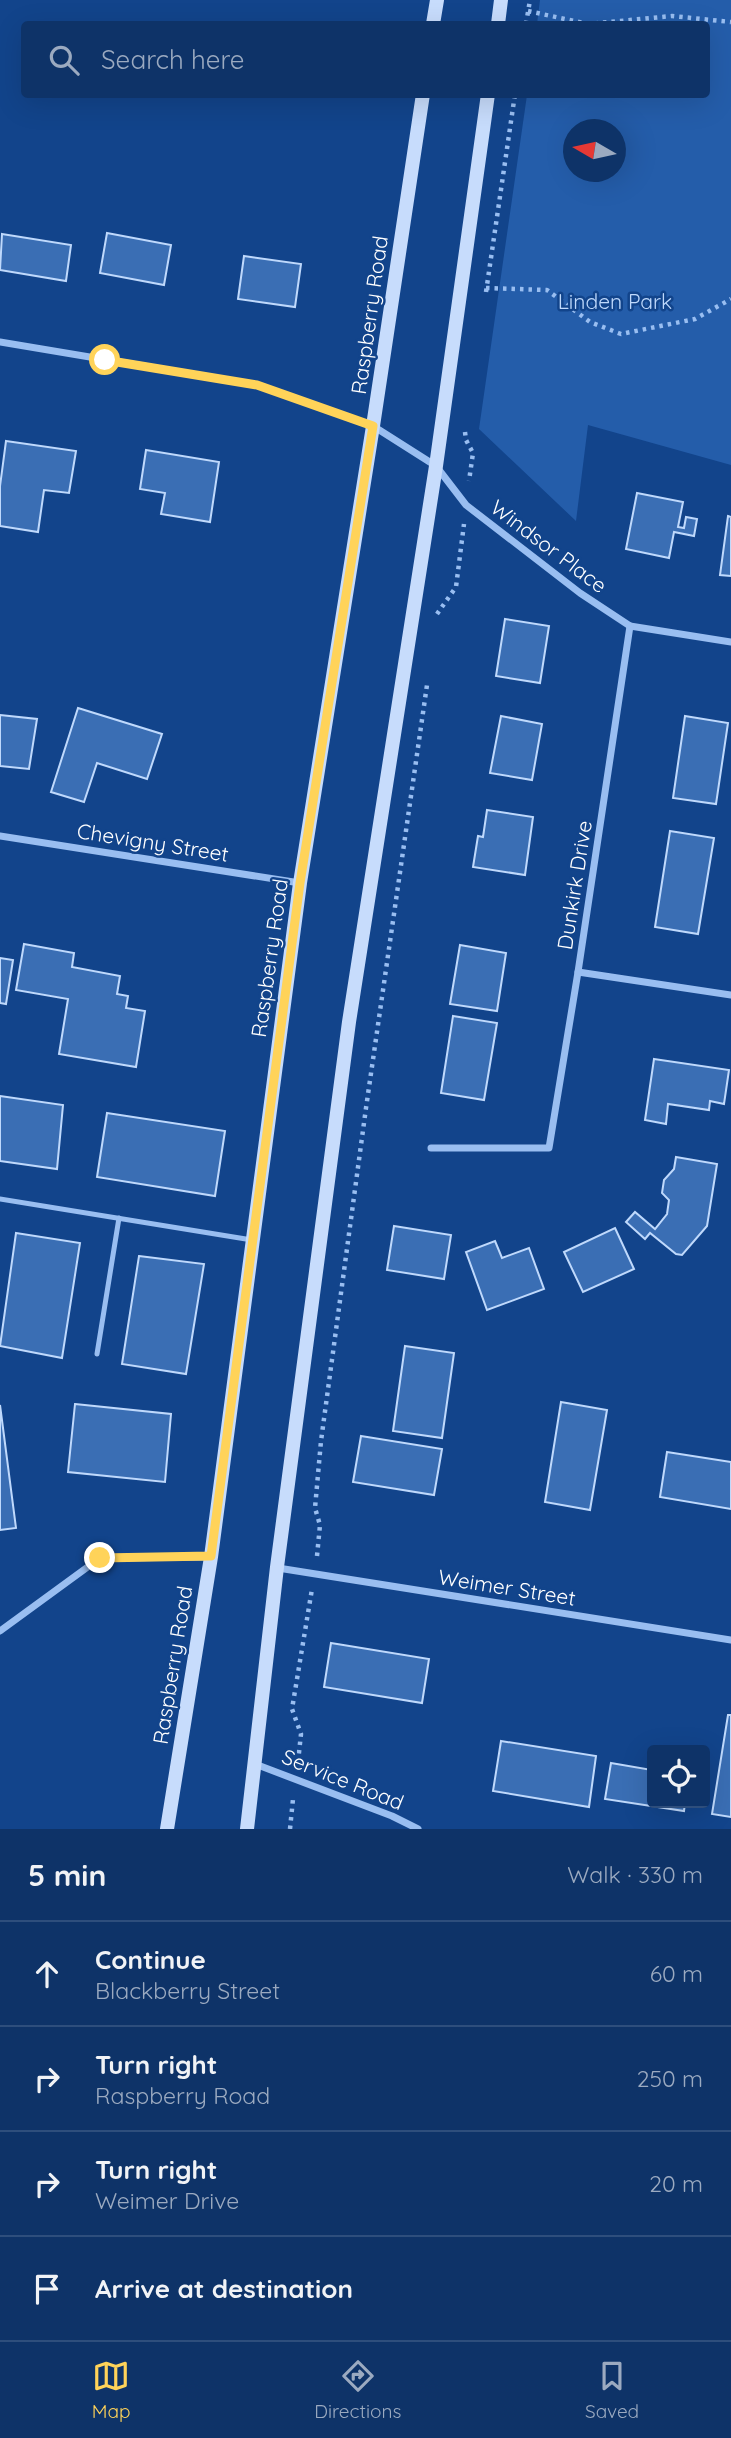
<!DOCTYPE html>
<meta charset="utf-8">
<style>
body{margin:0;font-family:Quicksand,sans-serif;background:#1c3f71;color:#f1f3f6}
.controls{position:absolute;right:21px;bottom:21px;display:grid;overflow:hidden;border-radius:7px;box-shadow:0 7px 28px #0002}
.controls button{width:63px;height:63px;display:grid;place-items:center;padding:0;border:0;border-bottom:2px solid #2e4e7c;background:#0e3368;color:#f1f3f6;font:35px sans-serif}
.compass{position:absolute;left:563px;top:119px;width:63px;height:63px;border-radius:50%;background:#0e3368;box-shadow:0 7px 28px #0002;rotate:279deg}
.stop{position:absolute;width:21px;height:21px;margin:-16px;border:5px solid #ffd359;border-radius:50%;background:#fff}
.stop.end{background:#ffd359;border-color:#fff;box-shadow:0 2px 7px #0008}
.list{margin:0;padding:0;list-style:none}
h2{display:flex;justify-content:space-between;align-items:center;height:91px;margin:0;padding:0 28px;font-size:30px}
h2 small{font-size:23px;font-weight:400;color:#9baac0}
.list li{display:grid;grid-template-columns:46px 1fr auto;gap:21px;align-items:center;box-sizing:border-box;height:105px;padding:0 28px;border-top:2px solid #2e4e7c}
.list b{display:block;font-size:26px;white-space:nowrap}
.list p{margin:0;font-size:23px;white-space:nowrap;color:#9baac0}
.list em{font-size:23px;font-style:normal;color:#9baac0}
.icon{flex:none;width:38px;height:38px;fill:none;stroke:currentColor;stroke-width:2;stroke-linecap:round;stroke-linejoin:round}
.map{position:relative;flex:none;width:731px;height:1829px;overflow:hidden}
.search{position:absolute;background:#0e3368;box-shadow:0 7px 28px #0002;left:21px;right:21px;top:21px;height:77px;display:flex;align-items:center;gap:18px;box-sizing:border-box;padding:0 24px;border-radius:7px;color:#9baac0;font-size:26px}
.sheet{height:511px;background:#0e3368}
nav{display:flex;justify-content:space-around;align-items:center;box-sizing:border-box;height:98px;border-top:2px solid #2e4e7c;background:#0e3368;font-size:19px;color:#9baac0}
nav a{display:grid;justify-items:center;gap:4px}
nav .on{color:#ffd359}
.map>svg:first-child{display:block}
</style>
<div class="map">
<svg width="731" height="1829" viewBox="0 0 731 1829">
<rect width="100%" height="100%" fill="#12448b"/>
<path fill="#245daa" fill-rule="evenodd" d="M540,0H731V465L588,425L576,521L479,429L527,95L706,94V24H537ZM574,130H616V172H574Z"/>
<g fill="#3a6eb4" stroke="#bfd9fc" stroke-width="2">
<polygon points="107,233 171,245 164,285 100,273"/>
<polygon points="2,234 71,245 66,281 0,270"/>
<polygon points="244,256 301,264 295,307 238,299"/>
<polygon points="6,441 76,451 69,493 44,490 38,532 0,526 0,486"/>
<polygon points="146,450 219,462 210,522 161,514 165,493 140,489"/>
<polygon points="637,493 683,502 678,527 684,528 686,517 697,519 694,536 674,532 669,558 626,549"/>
<polygon points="728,516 731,517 731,576 720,575"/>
<polygon points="505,619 549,626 540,683 496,676"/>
<polygon points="78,708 162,734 147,779 97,763 84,802 51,792"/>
<polygon points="0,715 37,719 29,769 0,766"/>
<polygon points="501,716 542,724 532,780 490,773"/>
<polygon points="685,716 728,723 716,804 673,798"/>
<polygon points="487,810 533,817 525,875 473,867 478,836 483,837"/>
<polygon points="670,831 714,838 698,934 655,927"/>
<polygon points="24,944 74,953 72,967 120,976 117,994 128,996 126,1008 145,1011 136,1067 59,1054 68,999 16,990"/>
<polygon points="460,945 506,953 497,1011 450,1004"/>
<polygon points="0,958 13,960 6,1004 0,1003"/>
<polygon points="453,1016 497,1023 484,1100 441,1093"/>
<polygon points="654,1059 729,1070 724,1104 710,1101 709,1110 668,1104 666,1124 645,1120"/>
<polygon points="0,1096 63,1105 57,1169 0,1161"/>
<polygon points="107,1113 225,1131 215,1196 97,1177"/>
<polygon points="676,1157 717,1164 707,1226 682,1255 676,1254 650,1233 645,1239 626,1222 635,1212 655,1229 667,1214 669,1200 662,1193 664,1180 674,1169"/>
<polygon points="394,1226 451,1235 444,1279 387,1270"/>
<polygon points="615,1228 634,1269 583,1292 564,1252"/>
<polygon points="16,1233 80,1243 62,1358 0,1346"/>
<polygon points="495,1241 502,1258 529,1248 544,1289 487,1310 466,1252"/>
<polygon points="139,1256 204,1264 186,1374 122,1364"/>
<polygon points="405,1346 454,1353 442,1438 393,1431"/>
<polygon points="561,1402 607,1410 590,1510 545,1502"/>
<polygon points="75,1404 171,1414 165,1482 68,1472"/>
<polygon points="0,1405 16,1528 0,1530"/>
<polygon points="361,1436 442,1449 434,1495 353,1482"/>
<polygon points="667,1452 731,1462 731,1509 660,1497"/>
<polygon points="331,1643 429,1659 422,1703 324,1687"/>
<polygon points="728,1715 731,1715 731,1817 712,1814"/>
<polygon points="501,1741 596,1756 589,1807 493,1791"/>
<polygon points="611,1763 652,1770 652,1803 685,1803 684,1811 605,1799"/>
</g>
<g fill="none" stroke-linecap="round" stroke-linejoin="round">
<g stroke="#99bef1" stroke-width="4.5" stroke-dasharray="3.5 5" stroke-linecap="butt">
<polyline points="528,11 588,24 672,16 731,22"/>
<polyline points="526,24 530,0"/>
<polyline points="486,288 547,290 590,322 621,334 695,319 731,299"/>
<polyline points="486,292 515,94"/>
<polyline points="465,432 466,440 473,453 469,481"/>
<polyline points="437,614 456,587 464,524"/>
<polyline points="317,1556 320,1525 315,1508 321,1441 366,1108 427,685"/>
<polyline points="298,1762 301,1734 292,1709 312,1589"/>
<polyline points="290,1829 293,1799"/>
</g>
<g stroke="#99bef1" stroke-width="5">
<polyline points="0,1199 252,1240"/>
<polyline points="97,1354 119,1218"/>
</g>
<g stroke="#99bef1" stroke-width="7">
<polyline points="0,342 257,385 373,426 436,466 466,505 580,593 630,626 731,642"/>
<polyline points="0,836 300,883"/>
<polyline points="578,972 731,995"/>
<polyline points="431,1148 549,1148 578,972 630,626"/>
<polyline points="278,1568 731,1640"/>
<polyline points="0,1631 100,1558 211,1557"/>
<polyline points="255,1764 392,1816 418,1829"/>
</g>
<g stroke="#c7dcfc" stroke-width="14">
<polyline points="433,24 437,0"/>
<polyline points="498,24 501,0"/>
<polyline points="167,1829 211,1557 300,883 373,426 423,94"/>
<polyline points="247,1829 277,1567 349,1022 436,466 488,94"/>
</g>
</g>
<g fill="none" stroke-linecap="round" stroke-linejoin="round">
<polyline stroke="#ffd359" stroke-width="9" points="100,1558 211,1556 300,883 373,426 257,385 105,360"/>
</g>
<g text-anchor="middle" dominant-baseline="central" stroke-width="5" stroke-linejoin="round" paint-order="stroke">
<g font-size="21" fill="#bfd9fc" stroke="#12448b">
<text x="615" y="301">Linden Park</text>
</g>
<g font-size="21" fill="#fff" stroke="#12448b">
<text transform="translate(369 315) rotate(-82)">Raspberry Road</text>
<text transform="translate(549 546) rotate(37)">Windsor Place</text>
<text transform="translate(153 842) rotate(9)">Chevigny Street</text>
<text transform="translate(574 885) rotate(-81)">Dunkirk Drive</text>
<text transform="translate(269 958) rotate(-82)">Raspberry Road</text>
<text transform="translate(507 1587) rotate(9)">Weimer Street</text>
<text transform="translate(172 1665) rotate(-81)">Raspberry Road</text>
<text transform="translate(343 1779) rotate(22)">Service Road</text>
</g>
</g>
</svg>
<div class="controls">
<button><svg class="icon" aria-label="locate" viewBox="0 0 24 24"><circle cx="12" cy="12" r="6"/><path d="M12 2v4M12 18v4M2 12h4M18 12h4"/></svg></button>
</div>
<svg class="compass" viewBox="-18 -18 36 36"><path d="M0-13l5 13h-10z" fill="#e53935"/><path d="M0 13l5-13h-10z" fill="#9baac0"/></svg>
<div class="stop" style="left:105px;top:360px"></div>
<div class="stop end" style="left:100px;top:1558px"></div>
<div class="search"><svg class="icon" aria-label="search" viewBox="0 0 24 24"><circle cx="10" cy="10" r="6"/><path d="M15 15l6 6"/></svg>Search here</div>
</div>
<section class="sheet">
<h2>5 min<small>Walk · 330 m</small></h2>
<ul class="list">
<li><svg class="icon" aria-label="ahead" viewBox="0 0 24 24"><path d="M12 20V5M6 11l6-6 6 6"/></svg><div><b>Continue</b><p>Blackberry Street</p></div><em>60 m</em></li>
<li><svg class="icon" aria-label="right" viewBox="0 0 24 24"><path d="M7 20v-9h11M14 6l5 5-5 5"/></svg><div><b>Turn right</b><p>Raspberry Road</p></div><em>250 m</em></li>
<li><svg class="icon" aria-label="right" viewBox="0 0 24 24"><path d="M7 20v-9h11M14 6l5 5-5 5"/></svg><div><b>Turn right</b><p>Weimer Drive</p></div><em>20 m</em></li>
<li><svg class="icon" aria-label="arrive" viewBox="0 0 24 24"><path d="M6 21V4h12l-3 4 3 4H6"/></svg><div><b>Arrive at destination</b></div></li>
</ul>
</section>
<nav>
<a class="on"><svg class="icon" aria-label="map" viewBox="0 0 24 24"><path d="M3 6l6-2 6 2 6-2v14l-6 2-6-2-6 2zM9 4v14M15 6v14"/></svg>Map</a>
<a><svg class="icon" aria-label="directions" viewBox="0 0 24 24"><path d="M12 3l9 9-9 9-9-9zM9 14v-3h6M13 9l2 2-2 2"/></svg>Directions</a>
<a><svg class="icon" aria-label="saved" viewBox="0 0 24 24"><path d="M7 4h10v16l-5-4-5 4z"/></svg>Saved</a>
</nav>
